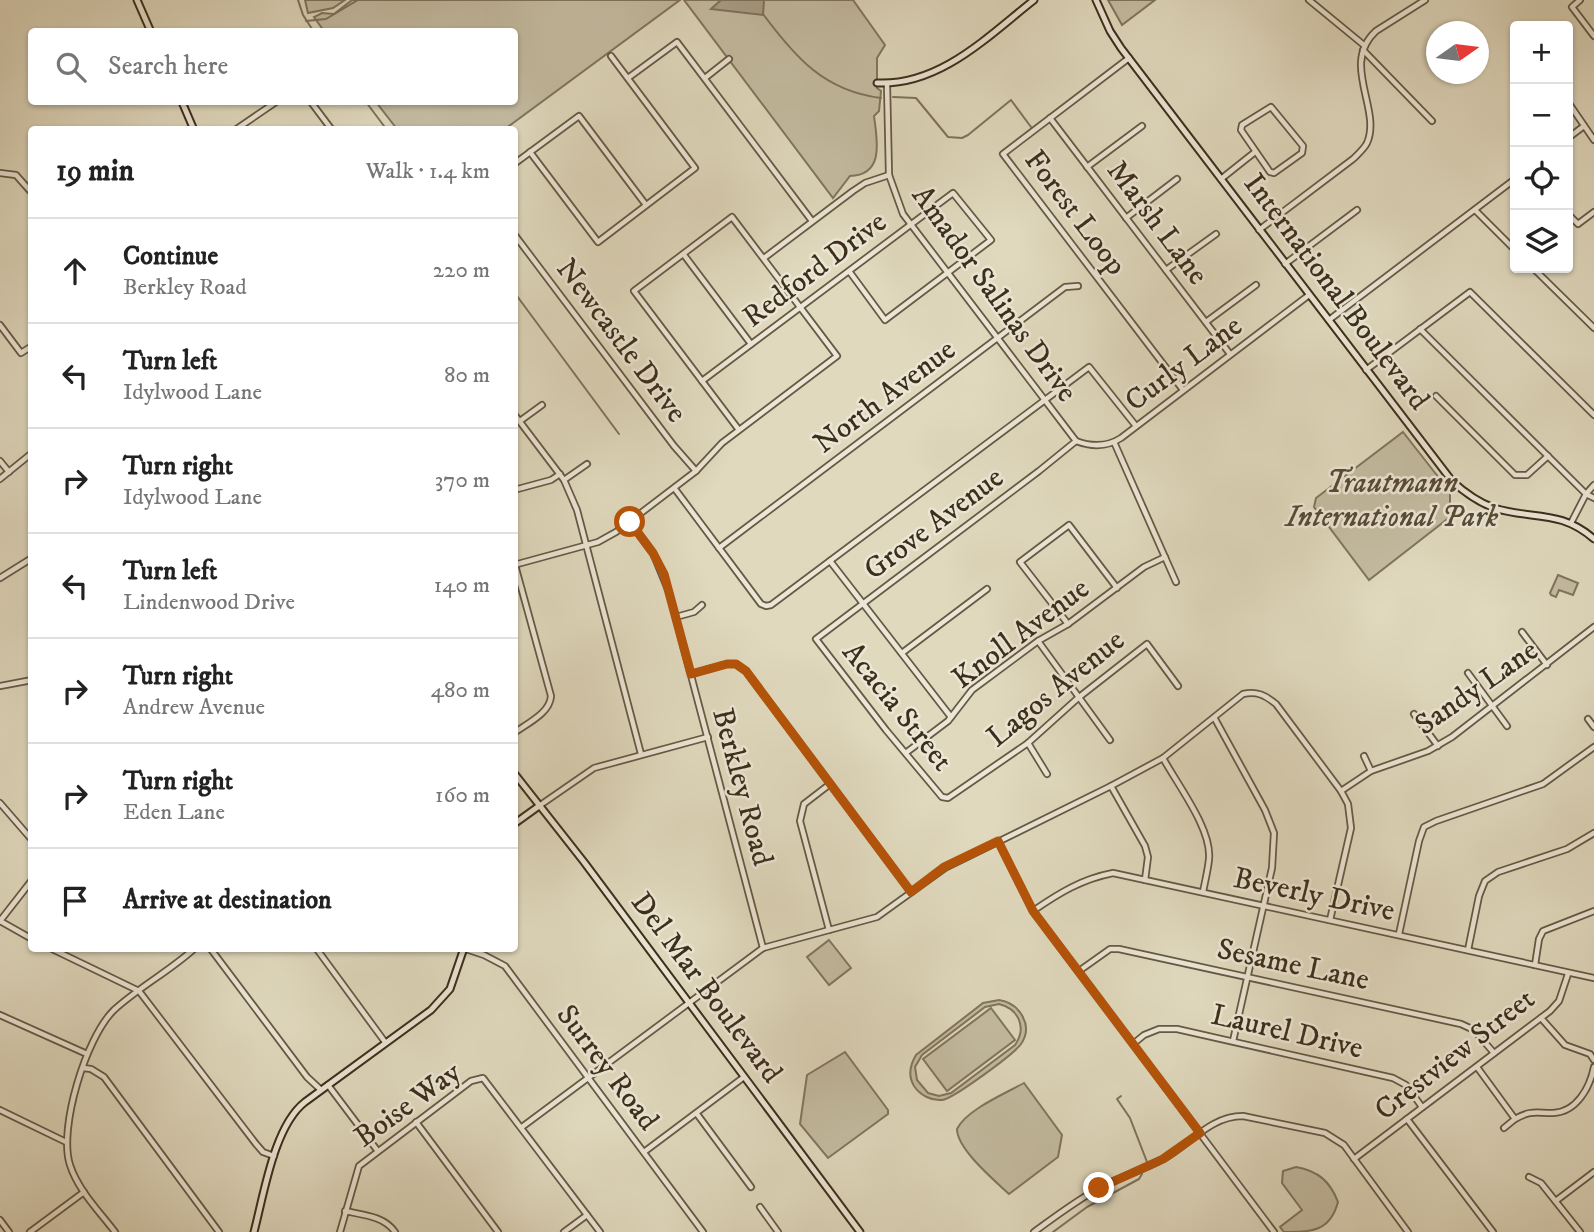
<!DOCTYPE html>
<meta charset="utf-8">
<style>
body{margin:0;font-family:"IM FELL DW Pica",serif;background:#f6f6f6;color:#222}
.controls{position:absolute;right:21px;top:21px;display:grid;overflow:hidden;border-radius:7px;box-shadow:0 2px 5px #0004}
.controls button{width:63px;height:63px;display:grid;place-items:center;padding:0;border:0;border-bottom:2px solid #e0e0e0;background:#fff;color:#222;font:35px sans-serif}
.compass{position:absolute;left:1426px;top:21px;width:63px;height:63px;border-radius:50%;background:#fff;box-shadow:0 2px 5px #0004;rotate:76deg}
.stop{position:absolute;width:21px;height:21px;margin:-16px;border:5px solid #b45309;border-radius:50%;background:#fff}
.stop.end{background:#b45309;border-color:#fff;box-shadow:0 2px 7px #0008}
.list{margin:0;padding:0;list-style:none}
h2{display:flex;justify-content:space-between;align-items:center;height:91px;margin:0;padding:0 28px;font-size:30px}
h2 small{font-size:23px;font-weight:400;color:#767676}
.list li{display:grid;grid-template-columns:46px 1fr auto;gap:21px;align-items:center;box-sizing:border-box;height:105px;padding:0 28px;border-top:2px solid #e0e0e0}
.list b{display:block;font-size:26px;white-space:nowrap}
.list p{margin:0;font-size:23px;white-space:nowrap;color:#767676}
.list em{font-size:23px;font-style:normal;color:#767676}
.icon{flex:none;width:38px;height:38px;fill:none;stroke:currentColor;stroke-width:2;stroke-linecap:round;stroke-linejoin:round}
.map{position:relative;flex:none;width:1594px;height:1232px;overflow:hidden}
.search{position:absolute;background:#fff;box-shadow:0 2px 5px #0004;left:28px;top:28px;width:490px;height:77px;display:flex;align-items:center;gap:18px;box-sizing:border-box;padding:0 24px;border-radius:7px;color:#767676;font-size:26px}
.panel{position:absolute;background:#fff;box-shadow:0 2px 5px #0004;left:28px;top:126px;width:490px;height:826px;border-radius:7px}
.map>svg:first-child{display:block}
</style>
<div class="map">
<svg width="1594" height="1232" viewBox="0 0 1594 1232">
<rect width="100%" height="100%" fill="#e0d9be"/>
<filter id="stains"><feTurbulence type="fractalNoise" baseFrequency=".00286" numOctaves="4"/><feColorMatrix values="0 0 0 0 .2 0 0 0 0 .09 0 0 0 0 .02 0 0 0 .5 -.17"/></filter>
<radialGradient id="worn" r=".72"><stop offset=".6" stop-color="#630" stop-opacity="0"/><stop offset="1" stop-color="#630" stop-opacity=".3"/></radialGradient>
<g fill="#c4bca2" stroke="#80755e" stroke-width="2" fill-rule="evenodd">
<polygon points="305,0 345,0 333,8 308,13"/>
<polygon points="352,0 680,0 505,129 397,129 376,102 514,102 514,32 324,31 314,17 322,13 334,14"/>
<path d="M684,0H853L885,45L877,58V88L881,91L879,111L874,116C877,140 885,175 850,176L833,198Z"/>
<polygon points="1108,0 1155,0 1122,25"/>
<polygon points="1403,432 1450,492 1450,517 1369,580 1314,507 1316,498"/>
<polygon points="1558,575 1578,583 1573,595 1559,590 1556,597 1551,595 1550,593"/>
<polygon points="829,940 851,968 829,985 807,957"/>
<path d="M999,1000C1019,1003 1034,1025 1021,1044C1014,1054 953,1099 942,1100C931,1101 920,1095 914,1086C908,1076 910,1065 916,1055L983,1003ZM999,1004C1019,1009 1027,1028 1015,1045L951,1093L939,1096L928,1093L917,1080L915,1067L922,1055L985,1007Z"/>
<polygon points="991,1008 1015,1040 947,1091 923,1059"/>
<polygon points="845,1052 888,1110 888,1114 828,1158 800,1124 807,1075"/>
<path d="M1024,1083L1062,1135L1058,1157L1009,1194C994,1180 957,1149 957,1129C966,1110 1006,1093 1024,1083Z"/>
<path d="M1296,1167C1318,1171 1330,1181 1338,1202C1330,1232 1311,1232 1284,1232L1280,1227L1302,1210L1282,1183L1283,1171Z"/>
</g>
<polygon fill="#a89f87" stroke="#7d725c" stroke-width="2" points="721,0 764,0 763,15 711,9"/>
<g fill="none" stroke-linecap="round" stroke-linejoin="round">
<g stroke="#7d725c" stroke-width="2">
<polyline points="298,0 303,15 314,32"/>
<path d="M763,14C795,57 824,91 881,98"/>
<polyline points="306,21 326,19 358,0"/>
<polyline points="893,97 916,98 948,137 962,138 968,135 1011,100 1031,127"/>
<polyline points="366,102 387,130"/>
<polyline points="514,292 619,434"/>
<polyline points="1121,1096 1117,1099 1130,1118 1147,1162"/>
<polyline points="1053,1232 1087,1207 1139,1179 1142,1174"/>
</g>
<defs>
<g id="street">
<polyline points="1309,0 1365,46"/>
<polyline points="1580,0 1572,7 1594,36"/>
<polyline points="1363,50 1432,121"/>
<polyline points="1129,58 1003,154 1183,390"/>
<polyline points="628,78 677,42 812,221"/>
<polyline points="705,78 729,59"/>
<path d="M887,84L889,175L903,214L1076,441C1092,447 1107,447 1121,438L1309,295"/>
<polyline points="311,102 332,130"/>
<polyline points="1568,102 1594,140"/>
<polygon points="1271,107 1303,146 1302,153 1274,173 1270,172 1241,130 1242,125"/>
<polyline points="1050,118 1230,354"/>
<polyline points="235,130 276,102"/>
<polyline points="1568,138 1584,126"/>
<polyline points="530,152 598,242 695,168 611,56"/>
<polyline points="514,164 579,116 646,205"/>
<polyline points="1087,167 1142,126"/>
<polyline points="0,173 16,175 32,193"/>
<polyline points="1221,179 1255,152"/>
<polyline points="1475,210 1515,250"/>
<polyline points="1568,214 1578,224 1594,212"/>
<polyline points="1126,218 1177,179"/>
<path d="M1259,230L1353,159C1358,154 1364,149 1367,143C1382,109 1340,64 1376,31L1425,0"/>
<polyline points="514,234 674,446 696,471"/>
<polyline points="684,255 751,344"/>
<polyline points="764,258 853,191 865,183 889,175"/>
<polyline points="1285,264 1357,210"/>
<polyline points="1533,268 1594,328"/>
<polyline points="1166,270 1216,234"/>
<polyline points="1329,320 1515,179"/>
<polyline points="1206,322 1256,285"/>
<polyline points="0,325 21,353 32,346"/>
<polyline points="1420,329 1586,494 1594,498"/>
<polyline points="1366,370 1470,292 1594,415"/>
<polyline points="702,381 953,193 991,240 885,320 849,271"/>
<polyline points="1436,396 1515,475 1527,475 1548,456"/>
<polyline points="514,414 564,480 577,510 641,754"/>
<polyline points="520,421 542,405"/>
<polyline points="1076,441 1039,471 816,639 886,730 942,797 948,798 1028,743 1078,698 1147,644 1178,686"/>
<polyline points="1114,442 1176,582"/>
<polyline points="0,461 9,472"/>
<polyline points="0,479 32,453"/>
<polyline points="564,480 587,464"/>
<polyline points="675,489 761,604 766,606 771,605 1089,367 1136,426"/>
<polyline points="514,490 551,480 560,474"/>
<polyline points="630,522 653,553 669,592 763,948"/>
<polyline points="1571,523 1586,494 1594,485"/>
<polyline points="719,548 1065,287 1078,286"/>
<polyline points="830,561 951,717"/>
<polyline points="514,565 598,542 616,532 696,471 722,443 837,356 732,217 634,291 739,430"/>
<polyline points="0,578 32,558"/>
<polyline points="676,617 694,612 702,605"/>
<polyline points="1068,624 1020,562 1069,525 1117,588"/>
<polyline points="1522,632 1547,665"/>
<polyline points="1038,641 1110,740"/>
<polyline points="902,653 987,589"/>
<polyline points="1468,673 1507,726"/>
<polyline points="691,674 727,664 736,664 746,671 911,892"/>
<polyline points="0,686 32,680"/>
<polyline points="1414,714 1438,746"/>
<polyline points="1215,719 1265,810 1274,833 1272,868 1233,1041"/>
<polyline points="1588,719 1594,727"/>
<path d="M514,733C528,723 550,713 551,696L515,565"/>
<polyline points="1028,743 1047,774"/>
<polyline points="907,752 948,721 972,690 1038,641 1068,624 1144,567 1165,557"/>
<polyline points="1364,756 1371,771"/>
<path d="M1163,758C1177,784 1212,829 1209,859C1208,870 1205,881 1203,892"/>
<polyline points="1111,786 1145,846 1148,857 1145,880"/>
<polyline points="1341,791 1371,771 1428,751 1452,737 1594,627"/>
<polyline points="0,803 32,840"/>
<polyline points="539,806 594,768 708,737"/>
<polyline points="998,841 1033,911 1274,1232"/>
<path d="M1033,911C1059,893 1082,879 1113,873L1594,978"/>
<polyline points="0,921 32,880"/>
<polyline points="0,921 32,939"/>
<polyline points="829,930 800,821 804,804 830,784"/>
<polyline points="1399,934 1419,841 1424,827 1436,821 1543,784 1594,747"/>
<polyline points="50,948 139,991 256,1144 263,1152 274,1156"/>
<polyline points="210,948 307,1077 321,1090"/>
<polyline points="316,948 385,1042"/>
<polyline points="463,948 484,955 505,966 703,1232"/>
<polyline points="1468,950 1479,896 1485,881 1498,872 1567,849 1594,833"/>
<polyline points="1535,965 1539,939 1543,931 1594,911"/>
<polyline points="1079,971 1110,949 1119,949 1461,1024 1474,1030 1494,1053"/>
<polyline points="0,1015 87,1054"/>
<polyline points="1541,1018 1565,1045 1590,1054 1594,1060"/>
<polyline points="1133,1044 1144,1035 1159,1029 1177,1029 1393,1078 1406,1085 1422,1107"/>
<path d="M1477,1067L1515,1119C1531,1110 1535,1113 1553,1113C1577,1112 1590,1087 1594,1067"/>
<polyline points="83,1068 91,1069 104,1077 219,1232"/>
<polyline points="328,1085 377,1150"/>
<polyline points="0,1110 66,1142"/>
<polyline points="697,1114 751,1187"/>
<polyline points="1407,1119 1493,1232"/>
<polyline points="416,1122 498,1232"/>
<path d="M522,1127L763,948L877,917L945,868L1111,786L1163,758L1243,694C1257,691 1265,695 1276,704L1341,791L1348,804L1351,828L1330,920"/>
<polyline points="1504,1128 1515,1119"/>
<polyline points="644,1152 744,1077"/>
<polyline points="1354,1159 1550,1011 1559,1001 1568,974"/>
<polyline points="1529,1177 1541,1183 1580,1232"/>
<polyline points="1557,1200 1594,1172"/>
<polyline points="760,1207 778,1232"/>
<path d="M345,1211C363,1215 384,1216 395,1232"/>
<polyline points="0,1220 9,1232"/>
<polyline points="30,1232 84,1192"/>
<path d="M115,1232C99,1211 78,1190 70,1165C58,1129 86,1037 114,1010C139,987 170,971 195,948"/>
<polyline points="340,1232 359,1166 471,1081 483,1078 600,1232"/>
<polyline points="564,1232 587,1215"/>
<path d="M1034,1232C1056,1216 1077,1200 1101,1187C1122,1176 1144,1170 1165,1158C1191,1143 1211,1116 1243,1116L1325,1133L1344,1145L1408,1232"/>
</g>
<g id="secondary">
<polyline points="137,0 151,32"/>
<path d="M1096,0L1110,31L1121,48L1452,481C1464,492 1478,502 1494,508C1532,520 1560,509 1594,539"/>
<path d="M877,83C940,86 988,36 1034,0"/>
<polyline points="182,102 194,130"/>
<polyline points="514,773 584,862 860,1232"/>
<polyline points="514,824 539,806"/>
<path d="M254,1232C264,1194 274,1126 305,1102L431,1010L450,989L464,948"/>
</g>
</defs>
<use href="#street" stroke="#655944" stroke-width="8"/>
<use href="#secondary" stroke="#3c2e1b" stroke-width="9"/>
<use href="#street" stroke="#ebe6d5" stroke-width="4.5"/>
<use href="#secondary" stroke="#ebe6d5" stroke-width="5"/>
</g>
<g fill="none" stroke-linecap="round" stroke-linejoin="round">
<polyline stroke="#b45309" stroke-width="9" points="630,522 653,553 664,574 691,674 727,664 736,664 746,671 911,892 944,867 998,841 1033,911 1200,1133 1163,1159 1099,1188"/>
</g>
<g text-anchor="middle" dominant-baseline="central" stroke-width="5" stroke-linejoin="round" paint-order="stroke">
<g font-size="30" fill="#3c2e1b" stroke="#ebe6d5">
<text transform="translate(1075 213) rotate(53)">Forest Loop</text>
<text transform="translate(1157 223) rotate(53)">Marsh Lane</text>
<text transform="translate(815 270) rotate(-37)">Redford Drive</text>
<text transform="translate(1336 292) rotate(53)">International Boulevard</text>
<text transform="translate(994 294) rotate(54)">Amador Salinas Drive</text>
<text transform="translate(621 341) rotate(53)">Newcastle Drive</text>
<text transform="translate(1184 364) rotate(-37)">Curly Lane</text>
<text transform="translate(885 397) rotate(-37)">North Avenue</text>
<text transform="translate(934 524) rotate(-37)">Grove Avenue</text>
<text transform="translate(1021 634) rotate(-37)">Knoll Avenue</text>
<text transform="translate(1477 688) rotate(-35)">Sandy Lane</text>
<text transform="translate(1056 689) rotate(-39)">Lagos Avenue</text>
<text transform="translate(897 707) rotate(51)">Acacia Street</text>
<text transform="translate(742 787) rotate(75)">Berkley Road</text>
<text transform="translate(1314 895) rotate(12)">Beverly Drive</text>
<text transform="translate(1293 965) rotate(12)">Sesame Lane</text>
<text transform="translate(706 988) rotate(53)">Del Mar Boulevard</text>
<text transform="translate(1287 1032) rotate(13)">Laurel Drive</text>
<text transform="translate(1455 1055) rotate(-38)">Crestview Street</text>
<text transform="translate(607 1068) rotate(53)">Surrey Road</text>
<text transform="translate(408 1105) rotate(-36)">Boise Way</text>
</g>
<g font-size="30" font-style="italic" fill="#574a36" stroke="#ebe6d5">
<text x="1392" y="483">Trautmann<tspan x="1392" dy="34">International Park</tspan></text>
</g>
</g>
<rect width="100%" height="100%" filter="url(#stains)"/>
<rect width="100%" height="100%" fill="url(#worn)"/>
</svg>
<div class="controls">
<button>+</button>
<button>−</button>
<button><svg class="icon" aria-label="locate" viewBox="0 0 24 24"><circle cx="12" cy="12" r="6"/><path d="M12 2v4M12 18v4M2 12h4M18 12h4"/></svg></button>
<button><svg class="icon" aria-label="layers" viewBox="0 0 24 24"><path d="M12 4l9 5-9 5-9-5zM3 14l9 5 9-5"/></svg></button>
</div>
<svg class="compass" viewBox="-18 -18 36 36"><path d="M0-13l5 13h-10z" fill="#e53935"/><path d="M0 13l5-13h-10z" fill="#767676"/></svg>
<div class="stop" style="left:630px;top:522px"></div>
<div class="stop end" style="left:1099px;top:1188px"></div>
<div class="search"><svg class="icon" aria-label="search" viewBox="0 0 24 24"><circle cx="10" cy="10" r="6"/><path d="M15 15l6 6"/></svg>Search here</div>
<section class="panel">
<h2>19 min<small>Walk · 1.4 km</small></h2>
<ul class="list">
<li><svg class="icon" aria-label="ahead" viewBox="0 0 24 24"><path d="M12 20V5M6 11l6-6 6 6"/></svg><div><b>Continue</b><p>Berkley Road</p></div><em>220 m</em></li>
<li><svg class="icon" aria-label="left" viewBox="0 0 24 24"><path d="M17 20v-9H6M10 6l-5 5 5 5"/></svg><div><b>Turn left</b><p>Idylwood Lane</p></div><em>80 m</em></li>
<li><svg class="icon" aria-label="right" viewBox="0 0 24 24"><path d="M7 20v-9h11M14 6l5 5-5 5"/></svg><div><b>Turn right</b><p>Idylwood Lane</p></div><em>370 m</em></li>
<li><svg class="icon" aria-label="left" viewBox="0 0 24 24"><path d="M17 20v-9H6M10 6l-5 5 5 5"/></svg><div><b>Turn left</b><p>Lindenwood Drive</p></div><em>140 m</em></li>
<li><svg class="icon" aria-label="right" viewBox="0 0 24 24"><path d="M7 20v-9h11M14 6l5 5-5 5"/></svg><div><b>Turn right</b><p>Andrew Avenue</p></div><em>480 m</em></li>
<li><svg class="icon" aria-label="right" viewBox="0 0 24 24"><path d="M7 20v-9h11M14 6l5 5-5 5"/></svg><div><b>Turn right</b><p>Eden Lane</p></div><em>160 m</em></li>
<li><svg class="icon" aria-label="arrive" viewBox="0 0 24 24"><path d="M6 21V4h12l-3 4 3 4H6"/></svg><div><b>Arrive at destination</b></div></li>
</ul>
</section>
</div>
